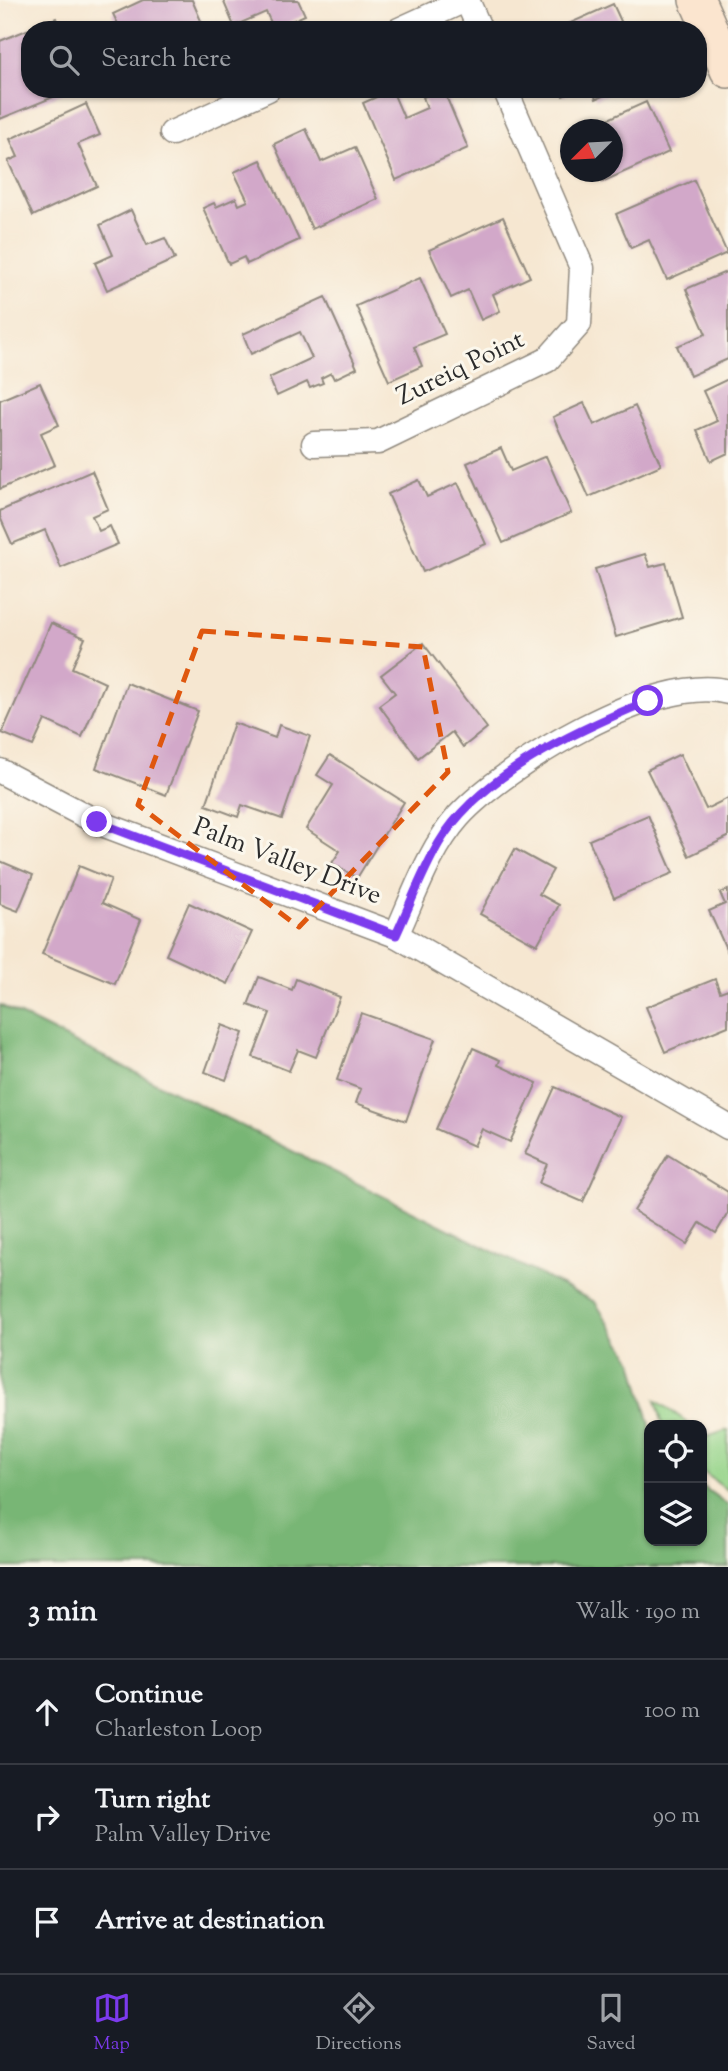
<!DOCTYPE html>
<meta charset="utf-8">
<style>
body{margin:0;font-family:"Sorts Mill Goudy",serif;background:#20242c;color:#f1f3f6}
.controls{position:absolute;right:21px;bottom:21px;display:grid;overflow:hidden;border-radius:14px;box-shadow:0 2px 5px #0004}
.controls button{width:63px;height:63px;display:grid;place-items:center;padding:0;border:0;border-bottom:2px solid #363941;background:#171b24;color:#f1f3f6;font:35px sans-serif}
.compass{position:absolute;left:560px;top:119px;width:63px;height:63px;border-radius:50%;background:#171b24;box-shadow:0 2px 5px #0004;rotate:246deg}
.stop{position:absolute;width:21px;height:21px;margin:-16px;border:5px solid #7c3aed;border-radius:50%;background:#fff}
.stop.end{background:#7c3aed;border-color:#fff;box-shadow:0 2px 7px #0008}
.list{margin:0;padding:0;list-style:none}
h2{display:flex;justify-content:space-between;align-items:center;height:91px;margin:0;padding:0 28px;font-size:30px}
h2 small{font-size:23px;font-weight:400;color:#9ea1a6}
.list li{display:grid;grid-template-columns:46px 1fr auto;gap:21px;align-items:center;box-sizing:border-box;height:105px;padding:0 28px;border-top:2px solid #363941}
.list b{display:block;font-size:26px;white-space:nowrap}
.list p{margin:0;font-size:23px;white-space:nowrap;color:#9ea1a6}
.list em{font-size:23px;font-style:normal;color:#9ea1a6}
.icon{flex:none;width:38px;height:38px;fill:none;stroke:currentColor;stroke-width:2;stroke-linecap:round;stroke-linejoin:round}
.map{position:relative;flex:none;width:728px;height:1567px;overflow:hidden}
.search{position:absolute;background:#171b24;box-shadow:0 2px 5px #0004;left:21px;right:21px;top:21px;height:77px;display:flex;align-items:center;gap:18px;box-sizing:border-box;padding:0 24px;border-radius:28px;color:#9ea1a6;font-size:26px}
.sheet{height:406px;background:#171b24}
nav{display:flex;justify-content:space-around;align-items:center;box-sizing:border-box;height:98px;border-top:2px solid #363941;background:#171b24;font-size:19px;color:#9ea1a6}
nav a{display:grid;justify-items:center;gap:4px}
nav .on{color:#7c3aed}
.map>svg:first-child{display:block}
</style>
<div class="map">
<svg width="728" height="1567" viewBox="0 0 728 1567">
<rect width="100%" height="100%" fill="#fbf7ec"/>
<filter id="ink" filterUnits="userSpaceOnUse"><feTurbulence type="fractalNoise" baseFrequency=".0143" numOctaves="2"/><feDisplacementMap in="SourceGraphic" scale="14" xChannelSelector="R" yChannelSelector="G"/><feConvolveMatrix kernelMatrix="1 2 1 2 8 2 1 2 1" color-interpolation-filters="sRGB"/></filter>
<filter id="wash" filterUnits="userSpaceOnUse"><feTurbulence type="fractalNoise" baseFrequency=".00686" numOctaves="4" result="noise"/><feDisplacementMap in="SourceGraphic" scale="28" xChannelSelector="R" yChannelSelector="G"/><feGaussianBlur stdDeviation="1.57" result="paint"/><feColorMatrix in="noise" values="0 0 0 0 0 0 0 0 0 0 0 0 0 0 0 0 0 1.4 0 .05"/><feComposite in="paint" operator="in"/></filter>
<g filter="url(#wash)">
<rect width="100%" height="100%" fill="#f6e7d1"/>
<g fill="#95d489" stroke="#60805a" stroke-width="2">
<polygon points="656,1400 691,1425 663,1425"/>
<polygon points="728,1430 728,1491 702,1471 702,1433 707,1437"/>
</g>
<polygon fill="#78b675" stroke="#527050" stroke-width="2" points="0,1005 595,1302 633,1361 650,1425 649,1541 702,1541 702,1486 728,1505 728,1567 0,1567"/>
<g id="blocks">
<g fill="#d2a8c9">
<polygon points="143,0 192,0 205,30 121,30 113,14"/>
<polygon points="223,0 298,0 305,15 274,29 266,12 234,26"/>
<polygon points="613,4 625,30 555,30"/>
<polygon points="56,18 61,30 30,30 30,89 67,89 68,91 0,119 0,41"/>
<polygon points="440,89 443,89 468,148 396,180 363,103 392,90 404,118 427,108 423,97"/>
<polygon points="560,89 578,89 563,96"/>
<polygon points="592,89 619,89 596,99"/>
<polygon points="646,102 669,152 602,182 597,172 612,172 612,130 599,130 597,124"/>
<polygon points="86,104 100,135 78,144 97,186 33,216 8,161 18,157 10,139"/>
<polygon points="306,129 321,162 355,147 378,199 312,229 274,144"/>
<polygon points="261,160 299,240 247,264 244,257 229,264 203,208 214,203 216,207 236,198 239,205 248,201 234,172"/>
<polygon points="694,180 727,253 667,280 649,240 631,248 616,214"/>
<polygon points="131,210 147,245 165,238 175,259 107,290 95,263 113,255 100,225"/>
<polygon points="503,217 530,277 493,294 500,311 481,320 468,290 451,298 429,250"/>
<polygon points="728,271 728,359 690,376 677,346 706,334 686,289"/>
<polygon points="420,278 445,334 414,347 422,366 389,381 356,306"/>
<polygon points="325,297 357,368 334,379 331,373 321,378 323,383 310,388 307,382 277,396 269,378 312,358 300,332 251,354 243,334"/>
<polygon points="728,379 728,453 711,461 697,430 717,421 703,391"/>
<polygon points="40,383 59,425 41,433 55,465 0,489 0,400"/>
<polygon points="584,403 594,425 635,406 661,465 589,497 553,417"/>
<polygon points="501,448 511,471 546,456 571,513 503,543 467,463"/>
<polygon points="92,471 108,509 92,516 99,531 110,526 118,544 61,568 45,530 12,544 0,517 0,511"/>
<polygon points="419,480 427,497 458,483 486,544 423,572 388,494"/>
<polygon points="645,554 650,567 666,563 682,617 616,637 595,569"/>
<polygon points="51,623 85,638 72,668 105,683 82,737 45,720 33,746 2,733"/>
<polygon points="423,643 487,728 463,747 452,732 418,758 379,705 395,693 381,675"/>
<polygon points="127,683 198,711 166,795 96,768"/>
<polygon points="234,723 275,738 279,725 310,736 282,819 242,805 238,817 206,805"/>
<polygon points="680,754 706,809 728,798 728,837 689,856 647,770"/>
<polygon points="330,755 404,802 357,878 332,863 340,851 306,829 333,785 317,775"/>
<polygon points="648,815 673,873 614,898 589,840"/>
<polygon points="515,849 553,870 539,894 559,905 537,945 480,914"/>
<polygon points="0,861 33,875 18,911 0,904"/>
<polygon points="79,866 111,879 102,903 141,920 115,984 42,954"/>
<polygon points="728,890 728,953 709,911 725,904 720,893"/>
<polygon points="189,903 252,932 228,984 166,955"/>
<polygon points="259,977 292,990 296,979 340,997 316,1057 298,1050 289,1071 253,1057 270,1013 248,1005"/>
<polygon points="715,979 720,992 728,989 728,1026 665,1052 646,1007"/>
<polygon points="361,1013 435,1039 406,1121 356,1103 361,1089 337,1080"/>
<polygon points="222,1025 243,1033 226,1080 205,1072"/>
<polygon points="473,1048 500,1060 498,1065 537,1083 510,1142 482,1129 474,1146 436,1129"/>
<polygon points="555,1087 621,1117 583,1202 539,1183 547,1164 525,1154"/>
<polygon points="668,1155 728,1192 728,1213 716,1233 700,1223 687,1244 634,1211"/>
</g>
</g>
</g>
<g filter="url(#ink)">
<use href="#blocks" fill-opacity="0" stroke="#90897e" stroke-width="2"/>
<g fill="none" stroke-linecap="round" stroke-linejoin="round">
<defs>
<g id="street">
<polyline points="467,0 480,30"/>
<polyline points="399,30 465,0"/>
<polyline points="172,133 268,89"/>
<polyline points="314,444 378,442 547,360 579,324 582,268 505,89"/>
<polyline points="0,771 97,822 396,935 728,1127"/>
<path d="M396,935C414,896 429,850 458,817C505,765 658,672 728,692"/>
</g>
<polyline id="secondary" points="697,0 728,70"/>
</defs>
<use href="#street" stroke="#90897e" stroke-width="27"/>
<use href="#secondary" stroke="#90897e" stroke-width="38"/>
<use href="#street" stroke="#fff" stroke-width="24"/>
<use href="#secondary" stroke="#fbe5cf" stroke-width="35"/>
</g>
</g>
<g fill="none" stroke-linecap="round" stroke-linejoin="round" filter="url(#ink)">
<path stroke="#7c3aed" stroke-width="9" d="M97,822L396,935C410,905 422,872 439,843C479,775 578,730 648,701"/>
</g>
<path fill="none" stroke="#df570e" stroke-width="5" stroke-dasharray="14 9" stroke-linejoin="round" d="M202,631L423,647L448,772L299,927L138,805Z"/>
<g text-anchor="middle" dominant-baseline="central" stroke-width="6" stroke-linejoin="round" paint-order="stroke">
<g font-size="26" fill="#2b2b2b" stroke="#fbf7ec">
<text transform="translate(461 369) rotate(-26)">Zureiq Point</text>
<text transform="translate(287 862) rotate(21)">Palm Valley Drive</text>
</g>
</g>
</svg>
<div class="controls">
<button><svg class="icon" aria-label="locate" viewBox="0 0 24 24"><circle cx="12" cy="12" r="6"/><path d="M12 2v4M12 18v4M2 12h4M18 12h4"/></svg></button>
<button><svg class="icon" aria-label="layers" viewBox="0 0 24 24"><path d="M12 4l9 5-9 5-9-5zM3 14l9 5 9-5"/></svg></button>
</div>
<svg class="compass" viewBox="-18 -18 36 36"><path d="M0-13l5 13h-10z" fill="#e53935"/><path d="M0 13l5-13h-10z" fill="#9ea1a6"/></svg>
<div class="stop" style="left:648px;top:701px"></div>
<div class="stop end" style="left:97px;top:822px"></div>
<div class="search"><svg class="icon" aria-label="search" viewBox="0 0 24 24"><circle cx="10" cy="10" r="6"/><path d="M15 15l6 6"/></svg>Search here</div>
</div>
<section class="sheet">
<h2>3 min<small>Walk · 190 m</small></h2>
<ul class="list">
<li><svg class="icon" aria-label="ahead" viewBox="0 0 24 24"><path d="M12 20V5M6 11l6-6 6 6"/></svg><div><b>Continue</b><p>Charleston Loop</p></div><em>100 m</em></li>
<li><svg class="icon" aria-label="right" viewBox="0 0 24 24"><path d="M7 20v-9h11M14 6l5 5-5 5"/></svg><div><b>Turn right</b><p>Palm Valley Drive</p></div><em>90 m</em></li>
<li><svg class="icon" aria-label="arrive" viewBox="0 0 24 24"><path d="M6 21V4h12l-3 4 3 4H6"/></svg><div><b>Arrive at destination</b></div></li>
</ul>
</section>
<nav>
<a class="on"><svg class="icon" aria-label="map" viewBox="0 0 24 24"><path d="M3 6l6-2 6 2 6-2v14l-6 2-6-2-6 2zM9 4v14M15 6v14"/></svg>Map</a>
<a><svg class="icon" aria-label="directions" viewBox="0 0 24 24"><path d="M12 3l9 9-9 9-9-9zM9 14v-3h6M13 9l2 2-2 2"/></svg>Directions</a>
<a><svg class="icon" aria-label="saved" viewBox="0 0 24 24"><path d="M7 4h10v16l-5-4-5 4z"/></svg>Saved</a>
</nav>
